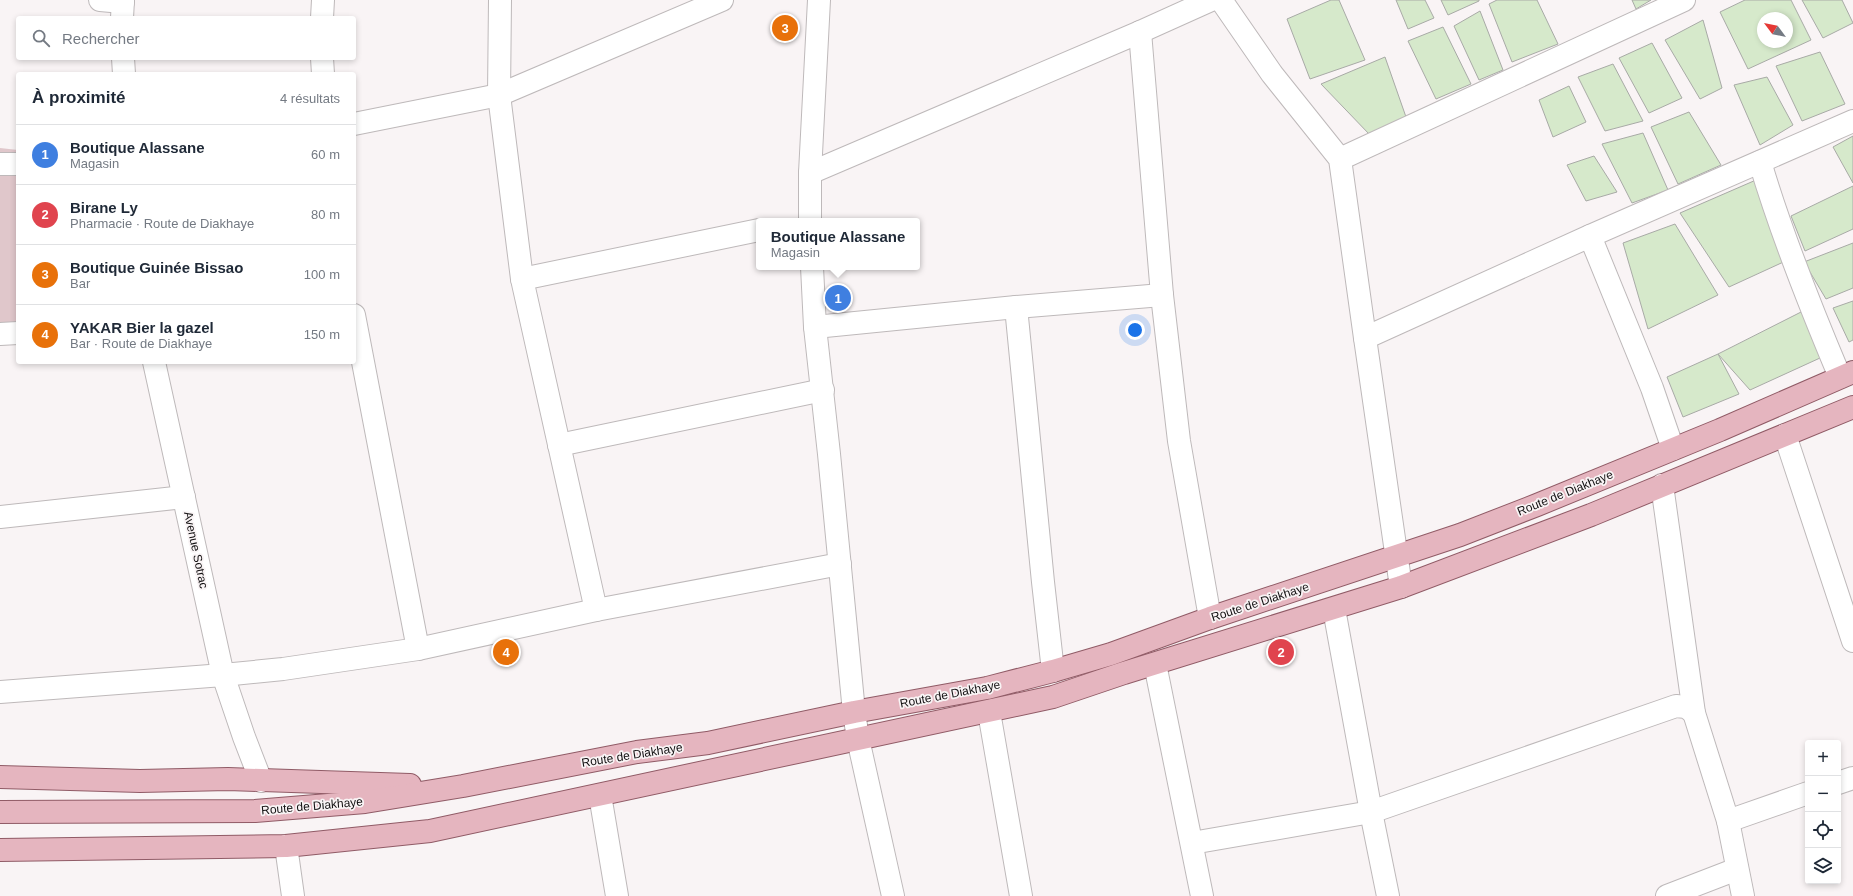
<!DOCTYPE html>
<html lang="fr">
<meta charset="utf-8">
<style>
body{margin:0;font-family:Helvetica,sans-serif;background:#f6f6f7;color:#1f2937}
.controls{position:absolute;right:12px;bottom:12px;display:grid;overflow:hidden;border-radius:4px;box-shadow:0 2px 6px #0003}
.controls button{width:36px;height:36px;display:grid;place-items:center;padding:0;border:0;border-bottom:1px solid #e0e1e3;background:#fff;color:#1f2937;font:20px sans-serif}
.compass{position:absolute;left:1757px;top:12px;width:36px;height:36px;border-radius:50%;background:#fff;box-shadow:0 2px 6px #0003;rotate:302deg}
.you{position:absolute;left:1135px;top:330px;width:14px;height:14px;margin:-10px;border:3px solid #fff;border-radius:50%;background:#1a73e8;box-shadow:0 0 0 6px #1a73e833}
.badge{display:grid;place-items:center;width:26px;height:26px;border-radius:50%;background:#ea580c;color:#fff;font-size:13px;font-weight:700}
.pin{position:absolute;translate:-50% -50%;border:2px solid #fff;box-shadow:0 1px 4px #0006}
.popup{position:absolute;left:756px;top:218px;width:164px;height:52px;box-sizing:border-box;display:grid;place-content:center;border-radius:4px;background:#fff;filter:drop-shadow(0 1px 3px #0005);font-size:13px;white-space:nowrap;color:#747a83}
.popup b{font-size:15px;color:#1f2937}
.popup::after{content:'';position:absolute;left:50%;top:100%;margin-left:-8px;border:8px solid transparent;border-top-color:#fff}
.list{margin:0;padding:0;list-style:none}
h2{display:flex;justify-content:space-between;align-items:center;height:52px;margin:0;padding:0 16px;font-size:17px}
h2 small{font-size:13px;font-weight:400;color:#747a83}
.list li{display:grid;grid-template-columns:26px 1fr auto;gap:12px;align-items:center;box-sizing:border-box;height:60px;padding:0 16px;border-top:1px solid #e0e1e3}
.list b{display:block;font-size:15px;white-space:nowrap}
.list p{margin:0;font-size:13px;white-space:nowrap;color:#747a83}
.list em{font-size:13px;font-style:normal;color:#747a83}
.icon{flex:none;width:22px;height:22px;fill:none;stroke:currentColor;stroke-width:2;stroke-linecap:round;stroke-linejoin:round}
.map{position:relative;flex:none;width:1853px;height:896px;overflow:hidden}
.search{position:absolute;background:#fff;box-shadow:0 2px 6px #0003;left:16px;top:16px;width:340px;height:44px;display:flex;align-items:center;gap:10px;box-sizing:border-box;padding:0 14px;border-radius:4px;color:#747a83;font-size:15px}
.panel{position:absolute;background:#fff;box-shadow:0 2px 6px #0003;left:16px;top:72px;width:340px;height:292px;border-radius:4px}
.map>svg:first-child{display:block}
</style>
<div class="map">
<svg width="1853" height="896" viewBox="0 0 1853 896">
<rect width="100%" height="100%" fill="#f9f4f5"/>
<polygon fill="#e0c7cb" points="0,148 18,150 18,329 0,331"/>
<g fill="#d6e9cb" stroke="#a8aaa6" fill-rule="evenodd">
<polygon points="1331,0 1339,0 1365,60 1310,79 1287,19"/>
<polygon points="1396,0 1425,0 1434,18 1408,29"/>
<polygon points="1441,0 1479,0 1479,1 1448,15"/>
<polygon points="1497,0 1537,0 1558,44 1512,62 1489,4"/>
<polygon points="1632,0 1651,0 1636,9"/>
<path d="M1745,0H1791L1811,40L1748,69L1720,12ZM1763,18H1787V42H1763Z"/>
<polygon points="1802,0 1842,0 1853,23 1823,38"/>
<polygon points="1480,11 1503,70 1479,80 1454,26"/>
<polygon points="1703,20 1722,88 1700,99 1665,40"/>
<polygon points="1443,27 1471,84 1436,99 1408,41"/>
<polygon points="1652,43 1682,98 1649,113 1619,58"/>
<polygon points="1820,52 1845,104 1802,121 1776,66"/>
<polygon points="1385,57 1406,117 1370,135 1321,84"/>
<polygon points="1613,64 1643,121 1605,131 1578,77"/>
<polygon points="1767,77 1793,125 1760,145 1734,85"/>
<polygon points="1569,86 1586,122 1553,137 1539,100"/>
<polygon points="1689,112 1721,165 1678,184 1651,127"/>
<polygon points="1643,133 1668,190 1632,203 1602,144"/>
<polygon points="1853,136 1853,183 1833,147"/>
<polygon points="1594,156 1617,192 1586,201 1567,165"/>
<polygon points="1756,180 1790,259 1729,287 1680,213"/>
<polygon points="1853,186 1853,229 1805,251 1791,216"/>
<polygon points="1675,224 1718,295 1648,329 1623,243"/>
<polygon points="1853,243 1853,288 1826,299 1804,262"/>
<polygon points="1853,301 1853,340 1849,342 1833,308"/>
<polygon points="1805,310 1820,358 1750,390 1718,354"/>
<polygon points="1718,354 1739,394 1683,417 1667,377"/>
</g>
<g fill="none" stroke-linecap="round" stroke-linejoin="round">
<defs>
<g id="minor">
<polyline points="100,0 123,2"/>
<polyline points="500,0 499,95 522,279 596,610"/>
<polyline points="1221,0 1272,74 1340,159 1365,338 1401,587"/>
<polyline points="322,18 323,0"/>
<polyline points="1140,32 1162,295 1179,441 1210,618"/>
<polyline points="322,58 323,74"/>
<polyline points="354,124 499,95 722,0"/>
<polyline points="1340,159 1684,0"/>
<path d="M1760,162C1782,236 1810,306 1840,377"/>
<polyline points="0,164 18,164"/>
<polyline points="810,173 1140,32 1211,0"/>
<polyline points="810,221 810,173 819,0"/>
<polyline points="1590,236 1652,388 1673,449"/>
<polyline points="812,267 815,327 829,454 854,712 858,739 893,896"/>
<polyline points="522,279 759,230"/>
<polyline points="1016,307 1043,582 1053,671"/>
<polyline points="354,315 418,649"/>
<polyline points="815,327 1016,307 1162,295"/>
<polyline points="0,334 18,333"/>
<polyline points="1365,338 1590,236 1853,121"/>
<polyline points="1785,435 1853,641"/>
<polyline points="559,445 823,390"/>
<polyline points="1662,485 1694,713 1728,821 1743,896"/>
<polyline points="0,517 184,497"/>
<polyline points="1334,609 1371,812 1388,896"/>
<polyline points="1155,664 1202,896"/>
<polyline points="0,692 223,675 283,669 418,649 596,610 840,564"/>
<polyline points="989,712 1021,896"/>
<polyline points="1838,783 1853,778"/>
<polyline points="600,795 617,896"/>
<polyline points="1728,821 1808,793"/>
<polyline points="1192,843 1371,812 1676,706 1686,707 1694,713"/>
<polyline points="286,846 293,896"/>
<polyline points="1667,896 1737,869"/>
</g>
<g id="tertiary">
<polyline points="122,18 123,0"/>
<polyline points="123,58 124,74"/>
<polyline points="154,362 223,675 244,737 261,781"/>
</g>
<g id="primary">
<polyline points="0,777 140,781 228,779 410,785"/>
<polyline points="0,812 255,811 365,802 463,786 637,752 708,743 854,712 987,688 1053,671 1111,654 1210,618 1460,535 1537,505 1720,430 1853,372"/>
<polyline points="0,850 286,846 430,831 1053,697 1124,673 1401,587 1591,515 1853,407"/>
</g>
</defs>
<use href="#minor" stroke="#beb9ba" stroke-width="24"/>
<use href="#tertiary" stroke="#beb9ba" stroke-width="24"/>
<use href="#primary" stroke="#905b66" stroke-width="24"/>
<use href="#minor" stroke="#fff" stroke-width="22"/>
<use href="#tertiary" stroke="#fff" stroke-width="22"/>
<use href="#primary" stroke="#e5b5bf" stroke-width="22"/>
</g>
<g text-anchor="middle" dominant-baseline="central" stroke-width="3.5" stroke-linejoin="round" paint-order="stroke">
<g font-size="12" fill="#131112" stroke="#f9f4f5">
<text transform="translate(1565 493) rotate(-22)">Route de Diakhaye</text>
<text transform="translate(196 550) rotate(78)">Avenue Sotrac</text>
<text transform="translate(1260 602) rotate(-18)">Route de Diakhaye</text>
<text transform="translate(950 694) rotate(-11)">Route de Diakhaye</text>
<text transform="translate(632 755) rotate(-9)">Route de Diakhaye</text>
<text transform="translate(312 806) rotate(-5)">Route de Diakhaye</text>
</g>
</g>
</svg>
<div class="controls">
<button>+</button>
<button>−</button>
<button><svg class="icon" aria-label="locate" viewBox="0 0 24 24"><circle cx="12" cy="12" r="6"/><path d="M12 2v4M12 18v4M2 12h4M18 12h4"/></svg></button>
<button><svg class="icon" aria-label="layers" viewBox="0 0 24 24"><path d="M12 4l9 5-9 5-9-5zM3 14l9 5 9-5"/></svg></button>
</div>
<svg class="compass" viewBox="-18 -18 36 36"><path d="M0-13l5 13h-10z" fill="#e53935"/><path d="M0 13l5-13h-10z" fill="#747a83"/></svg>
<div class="you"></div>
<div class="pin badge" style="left:838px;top:298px;background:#3f7fe0">1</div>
<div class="popup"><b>Boutique Alassane</b>Magasin</div>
<div class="pin badge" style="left:1281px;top:652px;background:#e0444e">2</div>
<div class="pin badge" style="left:785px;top:28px;background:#e8710a">3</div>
<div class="pin badge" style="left:506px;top:652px;background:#e8710a">4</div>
<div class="search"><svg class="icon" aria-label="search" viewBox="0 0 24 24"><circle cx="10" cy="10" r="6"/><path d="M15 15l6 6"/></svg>Rechercher</div>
<section class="panel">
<h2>À proximité<small>4 résultats</small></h2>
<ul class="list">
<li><span class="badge" style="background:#3f7fe0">1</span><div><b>Boutique Alassane</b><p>Magasin</p></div><em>60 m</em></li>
<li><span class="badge" style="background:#e0444e">2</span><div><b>Birane Ly</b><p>Pharmacie · Route de Diakhaye</p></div><em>80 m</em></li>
<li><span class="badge" style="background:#e8710a">3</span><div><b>Boutique Guinée Bissao</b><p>Bar</p></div><em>100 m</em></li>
<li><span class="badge" style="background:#e8710a">4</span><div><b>YAKAR Bier la gazel</b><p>Bar · Route de Diakhaye</p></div><em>150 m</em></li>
</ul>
</section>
</div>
